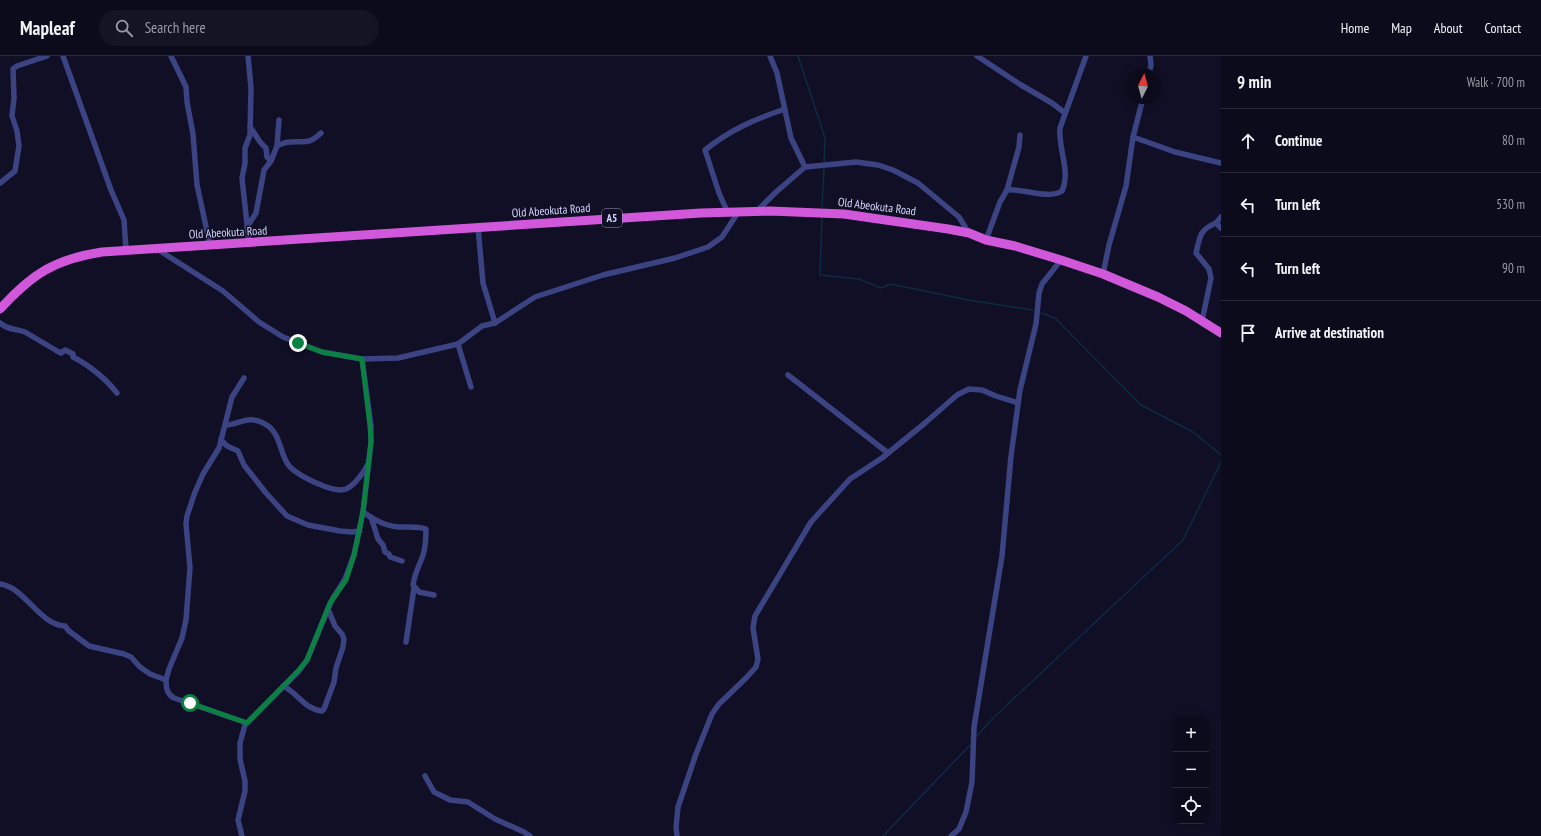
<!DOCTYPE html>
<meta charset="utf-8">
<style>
body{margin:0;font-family:"PT Sans Narrow",sans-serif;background:#151425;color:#f1f3f6}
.controls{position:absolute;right:12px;bottom:12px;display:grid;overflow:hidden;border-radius:8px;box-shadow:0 2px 10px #0003}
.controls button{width:36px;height:36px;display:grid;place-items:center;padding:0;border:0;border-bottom:1px solid #2c2b3b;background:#0c0b1c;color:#f1f3f6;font:20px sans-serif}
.compass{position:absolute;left:1125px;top:12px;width:36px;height:36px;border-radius:50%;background:#0c0b1c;box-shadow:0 2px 10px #0003;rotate:6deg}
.stop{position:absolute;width:12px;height:12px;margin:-9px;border:3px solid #0b8043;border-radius:50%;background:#fff}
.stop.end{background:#0b8043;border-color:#fff;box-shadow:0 1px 4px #0008}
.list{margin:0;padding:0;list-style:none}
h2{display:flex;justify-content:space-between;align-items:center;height:52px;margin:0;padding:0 16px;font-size:17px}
h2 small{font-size:13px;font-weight:400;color:#9a9ba3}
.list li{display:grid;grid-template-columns:26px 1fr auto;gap:12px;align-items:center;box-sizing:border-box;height:64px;padding:0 16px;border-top:1px solid #2c2b3b}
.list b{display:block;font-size:15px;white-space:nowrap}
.list em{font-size:13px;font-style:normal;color:#9a9ba3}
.icon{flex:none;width:22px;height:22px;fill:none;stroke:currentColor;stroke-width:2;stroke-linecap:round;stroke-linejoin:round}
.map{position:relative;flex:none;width:1221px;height:780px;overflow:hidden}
header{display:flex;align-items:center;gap:24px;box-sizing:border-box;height:56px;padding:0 20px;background:#0c0b1c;border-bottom:1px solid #2c2b3b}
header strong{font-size:19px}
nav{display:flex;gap:22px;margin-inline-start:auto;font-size:14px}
.search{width:280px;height:36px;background:#151425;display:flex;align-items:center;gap:10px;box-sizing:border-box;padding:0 14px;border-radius:22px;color:#9a9ba3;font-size:15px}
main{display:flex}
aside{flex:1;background:#0c0b1c}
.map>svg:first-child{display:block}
</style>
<header>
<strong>Mapleaf</strong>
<div class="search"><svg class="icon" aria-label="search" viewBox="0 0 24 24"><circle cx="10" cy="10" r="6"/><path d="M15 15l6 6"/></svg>Search here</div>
<nav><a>Home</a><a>Map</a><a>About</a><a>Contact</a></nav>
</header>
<main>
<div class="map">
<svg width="1221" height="780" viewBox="0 0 1221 780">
<rect width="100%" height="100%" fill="#100f25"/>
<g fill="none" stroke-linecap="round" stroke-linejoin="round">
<g stroke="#0d2a46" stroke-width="1.5">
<polyline points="798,0 825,82 824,108"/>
<polyline points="822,151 824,112"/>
<polyline points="822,161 820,219 859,223 881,232 891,228 968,244 1033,254"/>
<polyline points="1041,257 1055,262 1141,349 1193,376 1221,399"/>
<polyline points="977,680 993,662 1183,484 1221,406"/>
<polyline points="883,780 970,689"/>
</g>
<g stroke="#3c4383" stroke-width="5.5">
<polyline points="63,0 111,134 124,164 126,194"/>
<polyline points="171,0 186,31 187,46 193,78 197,129 210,189"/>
<polyline points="248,0 251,32 250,79 245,92 245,107 242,122 249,187"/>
<polyline points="770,0 777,17 791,82 805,111"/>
<polyline points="977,0 1021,29 1052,47 1065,57"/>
<polyline points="1149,18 1151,9 1150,0"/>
<path d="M250,71C256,78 258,86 266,92L267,101L271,105"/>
<polyline points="1133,81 1175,96 1221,107"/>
<path d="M277,90C281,88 286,86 290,86C306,85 308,89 321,77"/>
<polyline points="0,127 15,115 19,90 17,75 12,60 14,42 13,13 17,10 47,0"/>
<polyline points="1007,134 1019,91 1020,79"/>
<path d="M727,155L719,137L705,94C730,74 755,63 785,53"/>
<polyline points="757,155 776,136 805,111 856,106 878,109 893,114 918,127 959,161 969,177"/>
<polyline points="1221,161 1216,167 1221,172"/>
<polyline points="247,171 256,157 264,114 271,105 277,90 279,64"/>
<polyline points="478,171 483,227 495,267"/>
<path d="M986,184L1000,146L1007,134C1023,132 1048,144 1062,135C1071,115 1058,93 1060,72L1086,0"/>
<polyline points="157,193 223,235 259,266 283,281 322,296 362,303 398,302 458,288 482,270 495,267 535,241 603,219 675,202 708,191 722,181 739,155"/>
<polyline points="1103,218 1109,189 1126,130 1133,81 1143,42"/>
<path d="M1202,265L1211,222L1209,213L1196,197C1200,181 1199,174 1216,167"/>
<path d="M0,267C10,275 14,272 25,276L57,295L61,297L65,294L73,298V301C89,309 106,323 117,337"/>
<polyline points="458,288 471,331"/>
<polyline points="788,319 888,397"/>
<path d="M226,369C240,368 248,360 261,366C283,375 278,398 290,411C299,420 334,438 346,433C355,429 364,416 368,408"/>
<polyline points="221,384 227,390 238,395 244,409 266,437 287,460 308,469 340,475 352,476 360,475"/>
<path d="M363,456C373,464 388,471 401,471C409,471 418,470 426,473C426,482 426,490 423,499C419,511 415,516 413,529L419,536L434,539"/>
<polyline points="371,461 378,483 383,489 385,496 389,498 390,501 402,505"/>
<path d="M0,528C25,531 38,568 65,570L69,575L89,590L124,598L131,601L140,611L150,618L166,624C166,632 167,638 174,642L247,667"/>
<polyline points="406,586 414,532"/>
<polyline points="166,624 169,613 182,582 186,564 190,512 186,468 187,460 195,436 203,418 219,392 232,341 244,322"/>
<path d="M283,630C298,637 304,653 322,655L324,653L334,626L336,612L343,591L344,583L342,578L335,570L328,553"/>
<polyline points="425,720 434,736 450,744 468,746 495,763 524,776 530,780"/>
<polyline points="242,780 238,764 245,735 245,725 240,703 240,687 245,669 299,615 307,604 328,553 333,542 345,523 354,499 363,456 371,386 371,370 362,303"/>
<polyline points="677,780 676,771 678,751 696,698 712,658 719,648 746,622 756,611 758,603 753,572 755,560 811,466 850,423 882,402 925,367 957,339 969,333 982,334 996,340 1018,347"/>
<polyline points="951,780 959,773 966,756 972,726 974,671 1002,500 1011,400 1020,334 1036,268 1039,237 1042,228 1061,204"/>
</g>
<path stroke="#d258db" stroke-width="9" d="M0,253C32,218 55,203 102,196L701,157L770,155L844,158L948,173L969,177L986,184L1015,190L1061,204L1103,218L1158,241L1186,255L1221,277"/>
</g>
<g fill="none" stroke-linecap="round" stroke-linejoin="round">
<polyline stroke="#0b8043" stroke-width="5" points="190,647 247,667 298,615 307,604 330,547 346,524 354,499 363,456 371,386 370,370 362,303 322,296 298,287"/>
</g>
<g text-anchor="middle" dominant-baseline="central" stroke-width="3" stroke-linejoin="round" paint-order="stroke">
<rect fill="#100f25" stroke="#999abd" stroke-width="1" x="602" y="153" width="20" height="18" rx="3"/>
<g font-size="11" font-weight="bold" fill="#d4d5fe">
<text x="612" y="162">A5</text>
</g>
<g font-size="12" fill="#d4d5fe" stroke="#100f25">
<text transform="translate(877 150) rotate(7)">Old Abeokuta Road</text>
<text transform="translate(551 154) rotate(-4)">Old Abeokuta Road</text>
<text transform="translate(228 176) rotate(-3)">Old Abeokuta Road</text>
</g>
</g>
</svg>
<div class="controls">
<button>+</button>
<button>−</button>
<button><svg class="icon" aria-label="locate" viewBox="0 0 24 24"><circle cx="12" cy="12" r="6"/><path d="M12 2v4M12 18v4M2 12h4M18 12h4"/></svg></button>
</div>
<svg class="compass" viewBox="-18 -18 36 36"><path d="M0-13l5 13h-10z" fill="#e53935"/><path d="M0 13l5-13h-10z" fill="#9a9ba3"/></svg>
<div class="stop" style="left:190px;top:647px"></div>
<div class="stop end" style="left:298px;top:287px"></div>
</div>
<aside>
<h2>9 min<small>Walk · 700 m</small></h2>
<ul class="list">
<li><svg class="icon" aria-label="ahead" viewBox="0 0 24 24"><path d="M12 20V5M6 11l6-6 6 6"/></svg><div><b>Continue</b></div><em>80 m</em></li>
<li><svg class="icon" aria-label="left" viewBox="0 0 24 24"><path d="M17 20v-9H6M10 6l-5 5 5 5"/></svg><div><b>Turn left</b></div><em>530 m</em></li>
<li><svg class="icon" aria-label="left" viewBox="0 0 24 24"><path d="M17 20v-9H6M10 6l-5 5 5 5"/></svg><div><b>Turn left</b></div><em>90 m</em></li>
<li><svg class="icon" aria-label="arrive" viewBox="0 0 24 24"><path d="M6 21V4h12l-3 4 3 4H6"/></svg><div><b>Arrive at destination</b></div></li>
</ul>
</aside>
</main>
